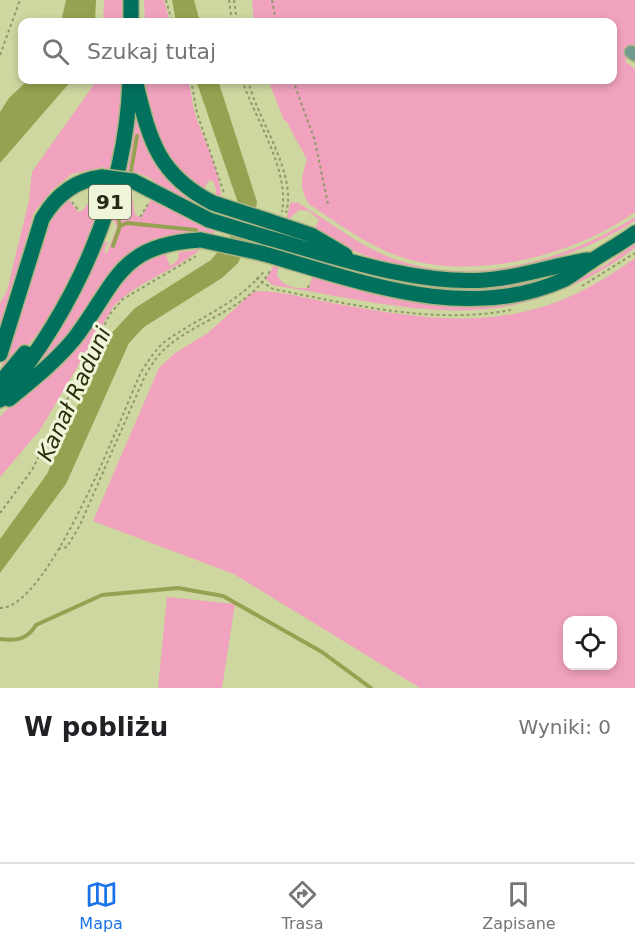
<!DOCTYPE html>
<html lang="pl">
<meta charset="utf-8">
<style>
body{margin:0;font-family:"DejaVu Sans",sans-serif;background:#f2f2f2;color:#202124}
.controls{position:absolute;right:18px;bottom:18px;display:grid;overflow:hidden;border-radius:12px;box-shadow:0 3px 9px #0003}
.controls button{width:54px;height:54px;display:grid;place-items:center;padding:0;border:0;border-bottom:2px solid #e0e0e0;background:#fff;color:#202124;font:30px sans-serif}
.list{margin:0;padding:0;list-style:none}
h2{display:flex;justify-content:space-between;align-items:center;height:78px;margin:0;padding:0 24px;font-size:26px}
h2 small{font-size:20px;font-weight:400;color:#757577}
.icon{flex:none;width:33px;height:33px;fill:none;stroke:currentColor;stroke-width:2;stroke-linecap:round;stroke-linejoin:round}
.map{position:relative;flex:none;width:635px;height:688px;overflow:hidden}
.search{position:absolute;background:#fff;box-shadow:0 3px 9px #0003;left:18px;right:18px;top:18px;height:66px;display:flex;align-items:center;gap:15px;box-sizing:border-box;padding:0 21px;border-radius:12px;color:#757577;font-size:22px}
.sheet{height:174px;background:#fff}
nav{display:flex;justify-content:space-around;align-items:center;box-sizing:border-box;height:84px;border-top:2px solid #e0e0e0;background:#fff;font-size:16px;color:#757577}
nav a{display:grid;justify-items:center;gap:3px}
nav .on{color:#1a73e8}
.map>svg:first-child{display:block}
</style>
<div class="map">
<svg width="635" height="688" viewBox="0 0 635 688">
<rect width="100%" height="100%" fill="#cdd79f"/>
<g fill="#f1a2bf" fill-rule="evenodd">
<polygon points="104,0 124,0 124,22 103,22"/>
<polygon points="144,0 164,0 170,22 145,22"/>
<path d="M252,0H635V47L625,61L635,69V212C576,255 475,281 404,258C369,247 339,224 309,204C299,189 301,176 307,160L287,122L284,120L268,80H612V22H254Z"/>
<path d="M94,80H124C117,161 98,245 52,314C36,337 17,357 0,379V371L48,223L68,198L78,212L82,211L100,188L104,167L72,174L52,190L34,212L0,329V303L7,291L29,200L32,172L95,83Z"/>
<path d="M145,80H188C192,93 192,107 197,120C215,166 245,222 190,257C165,274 133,285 113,307L40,430L0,477V417L122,280L141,263L165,252L170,266L178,260L179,252L197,250L204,235L115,267L66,340L26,379L75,301L102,245L108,241L104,252L107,253L117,227L112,218L125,173L135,110C151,165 163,179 212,208L216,191L214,182L209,180L203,190C164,159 149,130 145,80ZM136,172L150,178L207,226L152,198L141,217L135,215L131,190Z"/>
<path d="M291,202L298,203C328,220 356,244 389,257C470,289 565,261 635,217V221C552,272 468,284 376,259C354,253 333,240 314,230L319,220L309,211L299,210L290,218L286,232L378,276L421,286L475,289L518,284L562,273L529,285L487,292L415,289L280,253L277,275C284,288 295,288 309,288L313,274L397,298L441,304L572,283L607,264L635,243V248C507,342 415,308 272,285L266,279L272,269Z"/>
<path d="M635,258V688H420L234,574L93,521L159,368L175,353L208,333L253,292C271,288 318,301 338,304C455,325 533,333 635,258ZM568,620H612V666H568Z"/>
<polygon points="167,597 235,604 222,688 158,688"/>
</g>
<g fill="#96a251">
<polygon points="66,0 96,0 95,22 61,22"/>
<polygon points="172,0 194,0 200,22 176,22"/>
<polygon points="28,80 72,80 0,163 0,112 9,98"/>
<polygon points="196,80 218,80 257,202 252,233 238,263 222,278 144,327 129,343 66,484 0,573 0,539 47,474 108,337 135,308 211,260 230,237 238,203"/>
</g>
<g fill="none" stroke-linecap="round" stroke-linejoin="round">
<g stroke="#96a251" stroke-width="4">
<polyline points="130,177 137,136"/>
<polyline points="120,226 127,223 196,230"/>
<polyline points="113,246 120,226 118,217 128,184"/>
<path d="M0,639C16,641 27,640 36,625L102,595L178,588L223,596L322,652L371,688"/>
</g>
<defs>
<polyline id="minor" points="631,52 635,55"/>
<g id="primary">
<polyline points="131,22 131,0"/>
<path d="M135,80C149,137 156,174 213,203"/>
<polyline points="133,181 209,220"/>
<polyline points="269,221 311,235 345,255"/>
<path d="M265,237C333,256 414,285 485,280C520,278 553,265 588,260"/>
<path d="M261,253C357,280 465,324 563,280C573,275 583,266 593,260C607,251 621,243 635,233"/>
<path d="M0,354L42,219C56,195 75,180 102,177"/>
<polyline points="0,383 25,353"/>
<path d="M9,399C32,380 55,362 74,339C117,283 118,244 201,240"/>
<path d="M0,400C75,309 126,199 130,80"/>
</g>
</defs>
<use href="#minor" stroke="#acb483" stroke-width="15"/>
<use href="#primary" stroke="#acb483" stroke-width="18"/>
<g stroke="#90986c" stroke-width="2" stroke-dasharray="3 3" stroke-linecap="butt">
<polyline points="166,0 172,22"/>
<polyline points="229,0 232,22"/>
<polyline points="234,0 237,22"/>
<polyline points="272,0 276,22"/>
<polyline points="0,55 20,0"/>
<polyline points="191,80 197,113 224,193"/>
<path d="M242,80C255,119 290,170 282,212"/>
<path d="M248,80C256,117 298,174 286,213"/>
<polyline points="293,80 315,141 328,204"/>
<polyline points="72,202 79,211"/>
<polyline points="140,217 148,204"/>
<path d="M256,278L273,289C350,304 432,325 511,310"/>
<polyline points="582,286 635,253"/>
<polyline points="308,288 310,282"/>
<polyline points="0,513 32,470 110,314 123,299 196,256"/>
<path d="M58,549L67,547L80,525L145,376C152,364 158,354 168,346C199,320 249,308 270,271"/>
<path d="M0,608C49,609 122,414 141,372C149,360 156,348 167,340C200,317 239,303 265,270"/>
</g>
<use href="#minor" stroke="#739c91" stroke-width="12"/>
<use href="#primary" stroke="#01705d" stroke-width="15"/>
<defs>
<g id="primary-bridge">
<polyline points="102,177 133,181"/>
<polyline points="213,203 269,221"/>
<polyline points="209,220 265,237"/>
<polyline points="201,240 261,253"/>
</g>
</defs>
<use href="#primary-bridge" stroke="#acb483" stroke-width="18" stroke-linecap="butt"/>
<use href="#primary-bridge" stroke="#01705d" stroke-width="15"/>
</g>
<g text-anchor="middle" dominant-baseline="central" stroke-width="6" stroke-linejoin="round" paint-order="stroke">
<rect fill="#eff5d8" stroke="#62674f" stroke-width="1.5" x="89" y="185" width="42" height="34" rx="4.5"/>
<g font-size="20" font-weight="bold" fill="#262a14">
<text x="110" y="202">91</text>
</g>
<g font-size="22" font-style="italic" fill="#2a2e0b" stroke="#eff5d8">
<text transform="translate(74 394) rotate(-65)">Kanał Raduni</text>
</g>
</g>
</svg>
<div class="controls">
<button><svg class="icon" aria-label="locate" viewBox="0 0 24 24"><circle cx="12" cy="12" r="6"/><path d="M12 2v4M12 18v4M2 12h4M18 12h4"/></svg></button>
</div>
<div class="search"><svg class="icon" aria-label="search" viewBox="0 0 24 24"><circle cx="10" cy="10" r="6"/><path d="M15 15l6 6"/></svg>Szukaj tutaj</div>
</div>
<section class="sheet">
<h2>W pobliżu<small>Wyniki: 0</small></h2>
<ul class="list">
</ul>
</section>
<nav>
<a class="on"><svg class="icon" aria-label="map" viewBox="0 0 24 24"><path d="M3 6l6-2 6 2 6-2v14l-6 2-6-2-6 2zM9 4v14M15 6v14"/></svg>Mapa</a>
<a><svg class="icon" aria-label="directions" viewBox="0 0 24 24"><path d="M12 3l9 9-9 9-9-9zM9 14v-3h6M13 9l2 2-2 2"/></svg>Trasa</a>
<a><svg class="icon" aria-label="saved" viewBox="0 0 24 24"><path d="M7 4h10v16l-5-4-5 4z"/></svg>Zapisane</a>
</nav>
